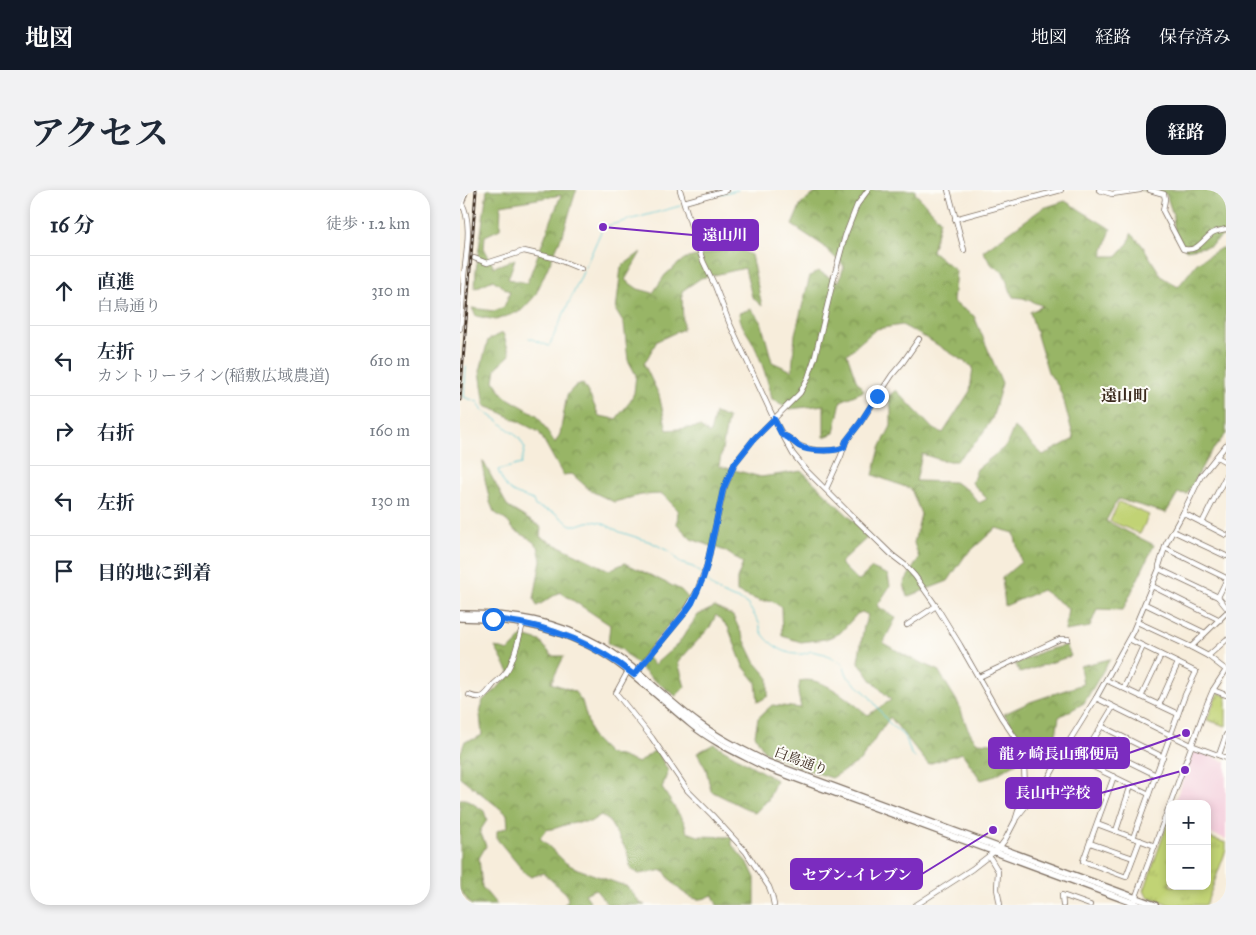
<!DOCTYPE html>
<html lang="ja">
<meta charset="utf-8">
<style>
body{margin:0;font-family:"IM FELL Great Primer","Noto Serif JP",serif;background:#f2f2f3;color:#1f2937}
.controls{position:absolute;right:15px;bottom:15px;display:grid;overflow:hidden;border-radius:10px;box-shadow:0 2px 8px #0003}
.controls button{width:45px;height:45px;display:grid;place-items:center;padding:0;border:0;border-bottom:1px solid #e0e1e3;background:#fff;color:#1f2937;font:25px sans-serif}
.stop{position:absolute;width:15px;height:15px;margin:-11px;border:4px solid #1a73e8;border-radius:50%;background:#fff}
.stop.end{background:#1a73e8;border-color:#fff;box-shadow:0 1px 5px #0008}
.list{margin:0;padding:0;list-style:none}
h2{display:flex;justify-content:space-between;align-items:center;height:65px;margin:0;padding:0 20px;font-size:21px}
h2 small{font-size:16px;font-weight:400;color:#747a83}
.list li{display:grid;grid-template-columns:32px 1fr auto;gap:15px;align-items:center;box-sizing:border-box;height:70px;padding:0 20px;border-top:1px solid #e0e1e3}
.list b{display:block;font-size:19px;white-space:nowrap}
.list p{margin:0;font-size:16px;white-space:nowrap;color:#747a83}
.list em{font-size:16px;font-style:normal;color:#747a83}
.icon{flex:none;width:28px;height:28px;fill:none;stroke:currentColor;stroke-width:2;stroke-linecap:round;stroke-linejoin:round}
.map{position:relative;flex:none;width:766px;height:715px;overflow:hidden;border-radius:20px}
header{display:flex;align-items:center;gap:30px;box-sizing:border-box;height:70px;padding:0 25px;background:#111827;color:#fff}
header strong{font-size:24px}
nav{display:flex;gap:28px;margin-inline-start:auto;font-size:18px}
.intro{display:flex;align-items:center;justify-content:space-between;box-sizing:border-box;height:120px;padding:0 30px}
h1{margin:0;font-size:35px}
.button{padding:12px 22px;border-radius:20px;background:#111827;color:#fff;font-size:18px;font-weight:700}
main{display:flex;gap:30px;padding:0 30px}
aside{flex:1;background:#fff;border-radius:20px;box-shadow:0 2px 8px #0003}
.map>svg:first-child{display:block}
</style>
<header>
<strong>地図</strong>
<nav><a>地図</a><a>経路</a><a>保存済み</a></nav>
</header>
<div class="intro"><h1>アクセス</h1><a class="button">経路</a></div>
<main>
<aside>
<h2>16 分<small>徒歩 · 1.2 km</small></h2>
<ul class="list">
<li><svg class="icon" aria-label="ahead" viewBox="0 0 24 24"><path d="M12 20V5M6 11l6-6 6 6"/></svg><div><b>直進</b><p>白鳥通り</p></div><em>310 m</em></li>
<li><svg class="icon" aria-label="left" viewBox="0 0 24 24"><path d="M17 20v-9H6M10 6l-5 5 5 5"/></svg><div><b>左折</b><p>カントリーライン(稲敷広域農道)</p></div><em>610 m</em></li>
<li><svg class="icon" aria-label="right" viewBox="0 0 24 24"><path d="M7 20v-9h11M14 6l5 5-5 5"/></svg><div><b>右折</b></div><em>160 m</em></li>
<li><svg class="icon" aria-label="left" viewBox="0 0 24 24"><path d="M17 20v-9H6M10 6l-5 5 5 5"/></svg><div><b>左折</b></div><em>130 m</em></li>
<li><svg class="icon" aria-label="arrive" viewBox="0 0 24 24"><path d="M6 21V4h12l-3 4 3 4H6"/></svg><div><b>目的地に到着</b></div></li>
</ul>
</aside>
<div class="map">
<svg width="766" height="715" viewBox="0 0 766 715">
<defs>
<pattern id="grass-tufts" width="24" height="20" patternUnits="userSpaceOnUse" patternTransform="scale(1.25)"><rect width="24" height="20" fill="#c1d375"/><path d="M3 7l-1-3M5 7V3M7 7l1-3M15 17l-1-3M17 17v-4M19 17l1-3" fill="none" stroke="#a7b565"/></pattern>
<pattern id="forest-crowns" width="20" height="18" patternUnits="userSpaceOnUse" patternTransform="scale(1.25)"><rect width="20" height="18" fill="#98b566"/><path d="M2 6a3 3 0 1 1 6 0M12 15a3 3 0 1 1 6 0" fill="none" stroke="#7d9353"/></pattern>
</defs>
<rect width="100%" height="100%" fill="#fdfcf7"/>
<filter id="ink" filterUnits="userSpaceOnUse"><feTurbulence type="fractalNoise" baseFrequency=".02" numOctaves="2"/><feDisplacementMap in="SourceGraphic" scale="10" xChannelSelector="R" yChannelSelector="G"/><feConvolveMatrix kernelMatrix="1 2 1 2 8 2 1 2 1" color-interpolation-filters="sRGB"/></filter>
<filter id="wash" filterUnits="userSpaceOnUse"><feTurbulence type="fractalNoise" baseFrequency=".0096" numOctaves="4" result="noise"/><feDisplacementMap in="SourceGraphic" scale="20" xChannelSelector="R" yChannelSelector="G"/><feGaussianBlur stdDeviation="1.12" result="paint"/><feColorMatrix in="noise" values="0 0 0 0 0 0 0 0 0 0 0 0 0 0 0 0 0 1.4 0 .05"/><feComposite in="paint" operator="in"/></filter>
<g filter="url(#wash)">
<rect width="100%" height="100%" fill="#f7eddb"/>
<polygon fill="#f4cfdd" points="734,560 766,572 766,649 747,642 747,614 714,614"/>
<g fill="url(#grass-tufts)" stroke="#7e7e4a">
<polygon points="759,503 766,506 766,536 747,530 757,505"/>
<polygon points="708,632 710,633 710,696 747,696 747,647 766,653 766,660 746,715 711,715 687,706 684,701"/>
</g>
<g fill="url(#forest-crowns)" stroke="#6a7042" fill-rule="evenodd">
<path d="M27,0H117L115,4L104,41L75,106L61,121L36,130L16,126L12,118L34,121L44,117L50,102L33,90L15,98L16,80ZM101,5L67,93L48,89L55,69L34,77L24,58L25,46L40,39L41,15Z"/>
<path d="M359,0H455V3L480,30L472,61L496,81L493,112L514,126L542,193L532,229L518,250L496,271H484L462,264L456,291L494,292L508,300L519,313L527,309L512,293L517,279L546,256L554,237L583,265L614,249L603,208L598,196L588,182L570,122L583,116L563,108L553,107L543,82L532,75L523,61L583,18L605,11L651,39L642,66H658L669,52L671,43L682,55L702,87L718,97L737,73L761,58L766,59V244L748,266L727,304L718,303L706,323L658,309L646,331L694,355L663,420L637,419L630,437L605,441L608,418L582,400L545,416L542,388L561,372L554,343L536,338L505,366L488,391L447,407L444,393L459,368L454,353L461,324L451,299L413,285L420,258L431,236V219L429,206L436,200L473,239L483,243L510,201L513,177L468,149L442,135L416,139L387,164L396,190L404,201L381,211L374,243L364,247V215L330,219L312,209C308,191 302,172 294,155C289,144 280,137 279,123L291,119L301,131L312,172L332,181L335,144L350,86L358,81L379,92L384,76L361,54L332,35L341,14Z"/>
<polygon points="679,0 766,0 766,43 750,56 726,60 715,46 713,25 706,4"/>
<path d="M275,57L291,65L302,116L292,107L285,78L241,88L222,101L223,139L197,151L184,174L199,205L207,240L240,237L250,244L255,223L268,228L259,276L301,287L342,281L409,346L380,373L398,391L412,378L428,385L430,396L417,416L436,428L423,453L452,469L478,480L498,513L507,537L516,552L533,553L555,540L544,524L570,512L623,494L620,476L650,469L624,513L599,527L596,545L577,573L567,567L532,587L521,590L502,563L468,574L430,527L400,571L372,588L336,576L304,561L295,545L298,528L312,515L341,518L338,503L340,491C362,485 391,512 408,525L431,510L412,491L398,471L404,436L408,425L402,422L397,424L380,443L366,449L341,452L322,446L321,417L312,411H300L277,402V389L283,373L265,361L231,349L217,334L218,320L202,304L181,305L154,312L131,301L112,284L103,285L79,242L38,221L25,216L20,181L28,150L43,143L50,165L36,178L34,191L44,206L77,225L95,253L100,244L107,205L116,195L123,194L131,208L139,226L156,229L169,213L174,203L176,185L168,170L164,134L156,121L161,77L181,62L165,90L178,99L193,103L205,85L224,69Z"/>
<polygon points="23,271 48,317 81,337 80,347 149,380 165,373 221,400 229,409 185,464 194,475 218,454 238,425 255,417 273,426 295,472 308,487 308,506 298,512 296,492 283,476 268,437 256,425 250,437 218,472 225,497 216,506 191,488 161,459 148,454 150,435 100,402 77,416 74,409 81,370 78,356 67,347 54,340 48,332 34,322 30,312 24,285"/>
<path d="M63,446L80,451L92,466H104L91,493L114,501L122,511L132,547L149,564L160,566L178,573L194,561L199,564L208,581L202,598L224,632L227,642L238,646L272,647V655L289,675L295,688V715H257L253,705C249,706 245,709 241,709C228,711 209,691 204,680L179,684L171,679L167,661L149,631L141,625L130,632H114L96,638L86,640L80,648L106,673L115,678L168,697L180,713L185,715H148L135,699L125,704L130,711L122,715H104L108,710L106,703L83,683L71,687L65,683L37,649V641L48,637L47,624L0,587V565L5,551L15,549L22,545L20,524L23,510L36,500L50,484L35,457L48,461Z"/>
<polygon points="606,455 611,466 560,483 555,474 583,461"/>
<polygon points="254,554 316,590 308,610 295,623 251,601 246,579 237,563"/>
<polygon points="0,609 6,609 24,621 27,630 20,641 26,656 19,668 22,697 37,715 11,715 0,700"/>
</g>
<polygon fill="#c1d375" stroke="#7e7e4a" points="659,312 689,325 680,344 650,331"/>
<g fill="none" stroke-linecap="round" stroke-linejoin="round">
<g stroke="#5bc7d2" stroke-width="1">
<polyline points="259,4 278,0"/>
<polyline points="228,13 236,11"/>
<polyline points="124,80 143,37 220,16"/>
<polyline points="69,148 89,156"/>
<polyline points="90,154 123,82"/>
<path d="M6,177L4,207L18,212L22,220L37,230L59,248L65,258L61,274L38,280C47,303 51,302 73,310L75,316L95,323L108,333"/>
<polyline points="109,334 111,335 118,335 127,332 134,331 142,333 160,342 191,352 210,362 220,373 233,377 242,384"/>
<path d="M244,388C251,398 262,403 273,408C277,409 283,411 287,414C288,415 299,432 299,433C300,435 300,439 301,441C309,456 334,471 351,461L365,464L382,473L388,487L409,506L429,533L443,545L447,551L451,564L455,568"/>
</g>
</g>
</g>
<g filter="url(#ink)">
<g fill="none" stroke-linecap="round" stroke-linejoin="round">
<defs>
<g id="minor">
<polyline points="220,0 233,42 243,71 255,96 269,132 314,229 333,264 347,281 391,325 432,365 445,375 455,386 476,416 500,455 541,527 558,552 560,558 564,574 565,599 555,631 545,650 539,658 512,679 456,715"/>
<polyline points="488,0 504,60"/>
<polyline points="639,0 652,4 680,0"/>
<path d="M690,0L704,4L705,9L703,21L723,59C737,62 741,52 751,44C754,41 761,40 766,39"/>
<polyline points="224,12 267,0"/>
<polyline points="495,29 601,0"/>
<polyline points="14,68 27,73 64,61 94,68 121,79"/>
<path d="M0,139C2,121 3,103 4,85C6,64 13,31 1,12"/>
<path d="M322,245C331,247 335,255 343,257C353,261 375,262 384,257"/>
<polyline points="757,267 766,272"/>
<polyline points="366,299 381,266 386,251 400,233 432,185 443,172 459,149"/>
<polyline points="723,323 766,345"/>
<polyline points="742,333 766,286"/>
<polyline points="713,341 766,366"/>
<polyline points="705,358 766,388"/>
<polyline points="699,379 758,407"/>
<polyline points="766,391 758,407 766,417"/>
<polyline points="692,396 760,430"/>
<polyline points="685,414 745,443"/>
<polyline points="677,432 731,457 748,466 766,480"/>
<polyline points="447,435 476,416"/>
<polyline points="669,449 736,482 725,505 673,648"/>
<polyline points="731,457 766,423"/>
<polyline points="748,466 766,450"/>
<polyline points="168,481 156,503 192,548 228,601 252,625 286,662 309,697 312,705 314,715"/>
<polyline points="175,483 224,424 237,401 247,375 263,301 275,273 294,249 340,203 348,188 355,167 375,83 385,46 397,15 408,0"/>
<polyline points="519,487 600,449 608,449"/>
<polyline points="646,490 718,524"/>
<polyline points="664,498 683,456"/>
<polyline points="753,500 766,505"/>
<path d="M9,505C24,511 25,505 34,494C38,490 43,487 46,482C53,474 60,445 63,433"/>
<polyline points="681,507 701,465"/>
<polyline points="636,508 731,555 766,568"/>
<polyline points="699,515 718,473"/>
<polyline points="641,536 703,567"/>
<polyline points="631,553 696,585"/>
<polyline points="603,562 689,604"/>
<polyline points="759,565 766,545"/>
<polyline points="621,570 653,517"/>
<polyline points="654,586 623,671 666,687 680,650"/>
<polyline points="710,614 747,514 753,500 766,480"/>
<polyline points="557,627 569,612 588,589 608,553 636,508 673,441 699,379 699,376 706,354 723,323 735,298 741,286 766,255"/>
<polyline points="637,634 695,656"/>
<polyline points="656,641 671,595"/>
<polyline points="630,653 673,668"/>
<polyline points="529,666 538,681 537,699 540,715"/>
<polyline points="675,709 710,614"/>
<polyline points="603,715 602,705 630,715"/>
</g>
<g id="major">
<path d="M0,424C53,424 96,430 143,457C178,478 205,509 238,533C260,549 283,560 307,572L695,715"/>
<path d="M0,428C45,429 85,434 126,454C167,474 197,507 232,535C254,553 280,564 305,577L679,715"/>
</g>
<polyline id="highway" points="0,16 5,0"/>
</defs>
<use href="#minor" stroke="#7d6e60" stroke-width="6"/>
<use href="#major" stroke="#7d6e60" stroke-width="8"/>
<use href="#highway" stroke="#7d6e60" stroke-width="8"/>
<use href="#minor" stroke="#fff" stroke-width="4.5"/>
<use href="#major" stroke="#fff" stroke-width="5.5"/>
<use href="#highway" stroke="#fff" stroke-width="6"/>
<defs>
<polyline id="rail" points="0,210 16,0"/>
</defs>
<use href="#rail" stroke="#3b2a1e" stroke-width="3"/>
<use href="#rail" stroke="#fdfcf7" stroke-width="1" stroke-dasharray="4" stroke-linecap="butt"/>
</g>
</g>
<g fill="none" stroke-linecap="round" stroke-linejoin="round" filter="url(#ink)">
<path stroke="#1a73e8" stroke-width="6" d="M33,429C85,434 133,452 174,485L224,424L232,413L243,388L247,375L263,300L275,273L294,249L314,229L322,245C331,247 335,255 343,258C353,261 376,262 384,257L386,251L400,233L417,206"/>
</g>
<g text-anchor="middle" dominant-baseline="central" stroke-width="4" stroke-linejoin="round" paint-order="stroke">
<g font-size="14" fill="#3b2a1e" stroke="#fdfcf7">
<text transform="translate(341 571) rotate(21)">白鳥通り</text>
</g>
<g font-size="16" font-weight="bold" fill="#3b2a1e" stroke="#fdfcf7">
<text x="665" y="205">遠山町</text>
</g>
</g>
<path fill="none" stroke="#7b2cbf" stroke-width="2" d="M143 37L233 45M726 543L669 563M725 580L641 603M533 640L462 684"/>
<g fill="#7b2cbf" stroke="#fdfcf7" stroke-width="2">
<circle cx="143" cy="37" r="5"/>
<circle cx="726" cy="543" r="5"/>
<circle cx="725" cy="580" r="5"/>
<circle cx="533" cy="640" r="5"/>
</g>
<g fill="#7b2cbf" stroke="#7b2cbf" stroke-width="2">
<rect x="233" y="30" width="65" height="30" rx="5"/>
<rect x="529" y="548" width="140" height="30" rx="5"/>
<rect x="546" y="588" width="95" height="30" rx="5"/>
<rect x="331" y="669" width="131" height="30" rx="5"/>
</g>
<g font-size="15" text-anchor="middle" font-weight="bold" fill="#fff">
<text x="265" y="50">遠山川</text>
<text x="599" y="569">龍ヶ崎長山郵便局</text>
<text x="593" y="608">長山中学校</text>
<text x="397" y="690">セブン-イレブン</text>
</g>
</svg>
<div class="controls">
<button>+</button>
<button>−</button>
</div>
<div class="stop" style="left:33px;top:429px"></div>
<div class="stop end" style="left:417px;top:206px"></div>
</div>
</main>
